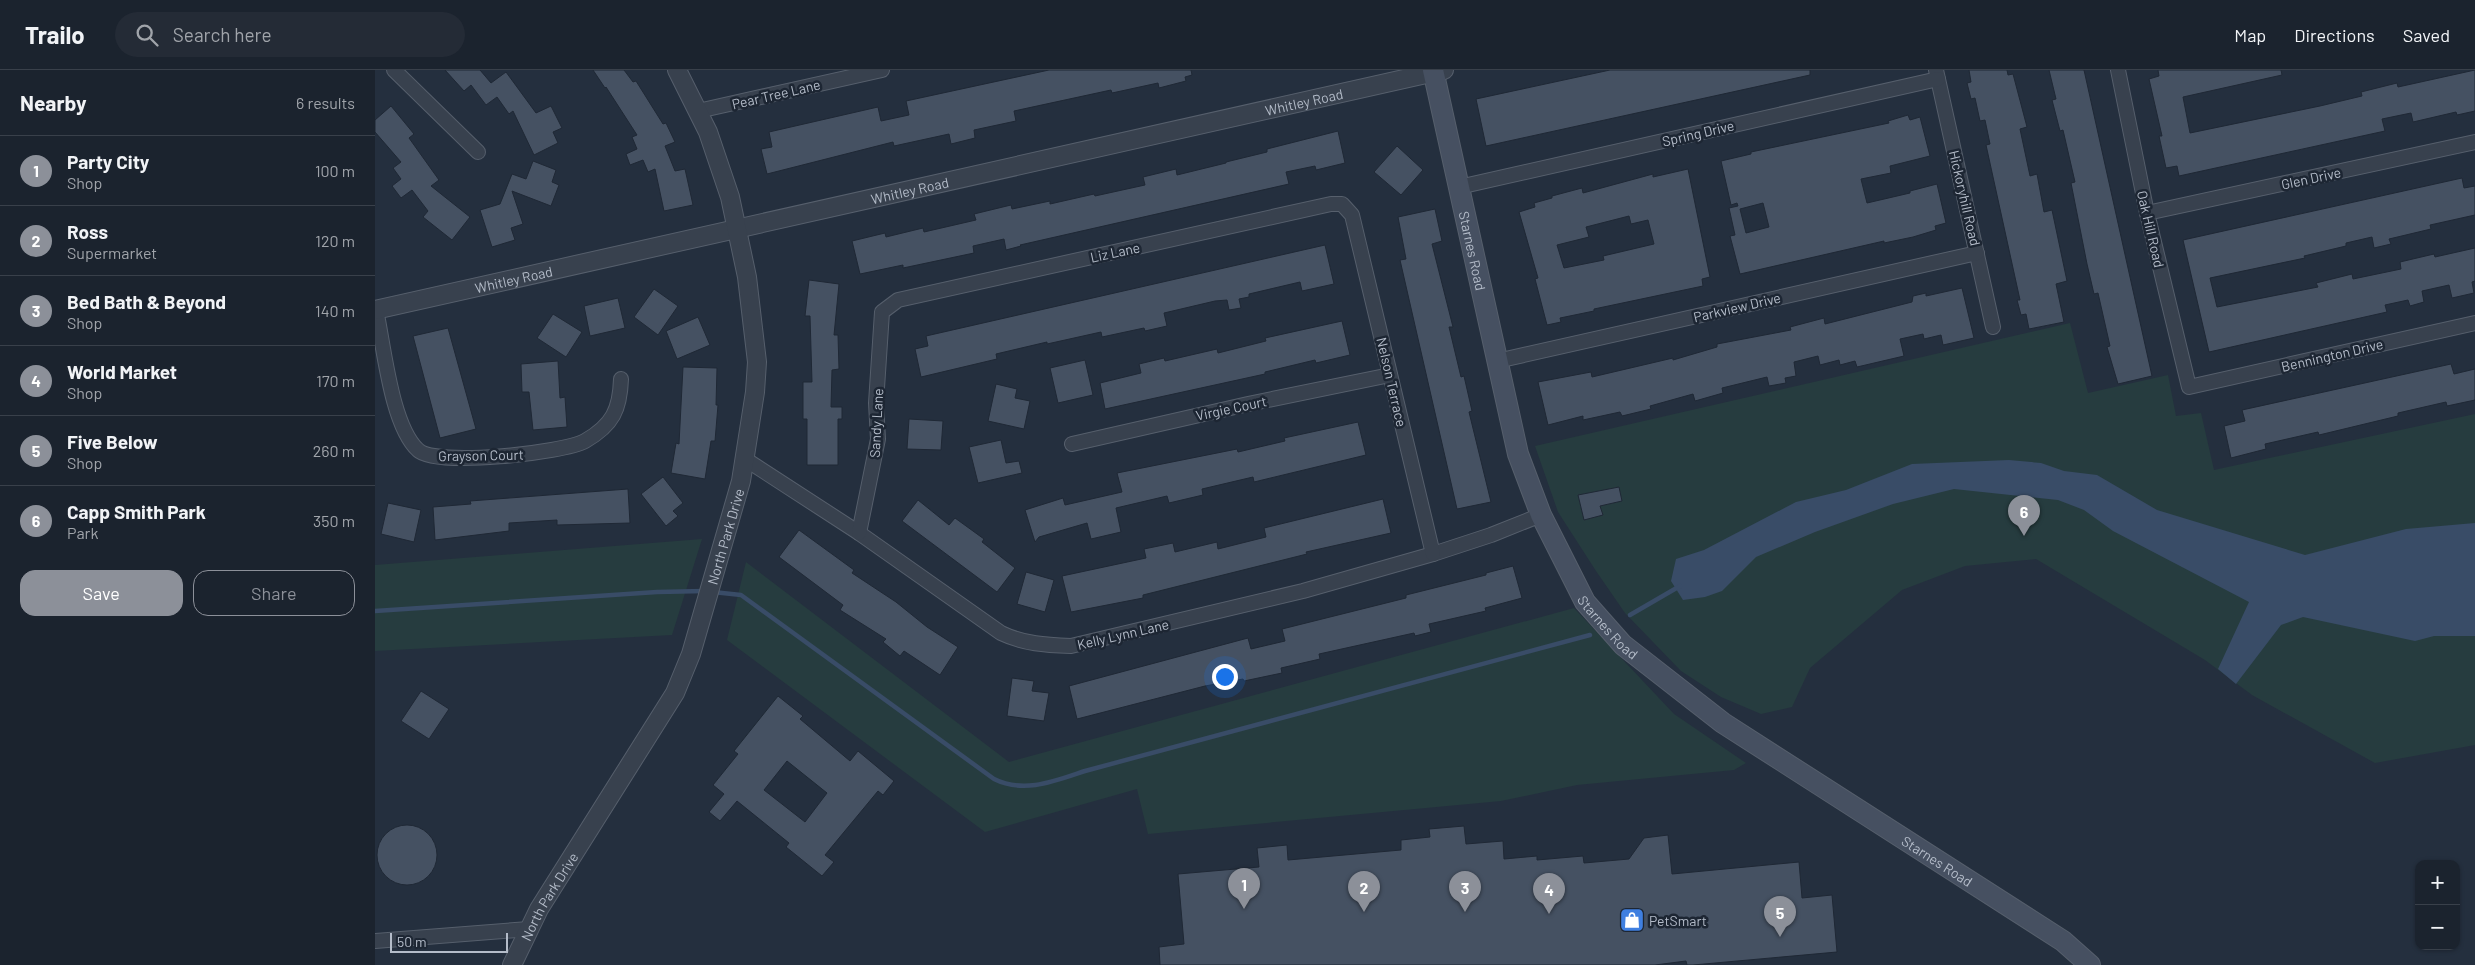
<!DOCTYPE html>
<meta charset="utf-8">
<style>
body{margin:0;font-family:Barlow,sans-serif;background:#242b36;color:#f1f3f6}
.controls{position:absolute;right:15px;bottom:15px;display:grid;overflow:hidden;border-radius:10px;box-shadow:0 1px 4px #0004}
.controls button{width:45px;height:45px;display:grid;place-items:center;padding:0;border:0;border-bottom:1px solid #39404a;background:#1b232e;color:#f1f3f6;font:25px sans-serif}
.scale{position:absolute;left:15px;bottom:12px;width:118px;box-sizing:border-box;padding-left:5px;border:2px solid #b4bcc9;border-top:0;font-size:14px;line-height:18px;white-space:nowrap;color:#b4bcc9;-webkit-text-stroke:4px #1d2633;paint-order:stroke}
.you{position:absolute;left:849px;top:606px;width:18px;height:18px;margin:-12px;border:4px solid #fff;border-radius:50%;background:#1a73e8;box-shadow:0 0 0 8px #1a73e833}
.badge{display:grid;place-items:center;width:32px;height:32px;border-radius:50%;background:#8c9099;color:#fff;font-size:16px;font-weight:700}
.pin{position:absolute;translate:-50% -41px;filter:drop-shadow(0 1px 2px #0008)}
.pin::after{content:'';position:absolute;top:26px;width:18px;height:15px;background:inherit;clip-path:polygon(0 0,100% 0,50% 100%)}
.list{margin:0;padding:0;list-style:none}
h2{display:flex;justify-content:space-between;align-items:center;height:65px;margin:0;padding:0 20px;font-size:21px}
h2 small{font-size:16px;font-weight:400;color:#a0a4aa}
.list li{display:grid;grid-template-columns:32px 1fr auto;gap:15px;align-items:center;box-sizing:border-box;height:70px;padding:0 20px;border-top:1px solid #39404a}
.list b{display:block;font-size:19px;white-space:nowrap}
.list p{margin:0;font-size:16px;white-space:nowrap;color:#a0a4aa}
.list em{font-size:16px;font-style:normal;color:#a0a4aa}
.actions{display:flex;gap:10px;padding:15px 20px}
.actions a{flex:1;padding:11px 0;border:1px solid #8c9099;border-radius:15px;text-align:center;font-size:18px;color:#8c9099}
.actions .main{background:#8c9099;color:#fff}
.icon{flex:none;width:28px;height:28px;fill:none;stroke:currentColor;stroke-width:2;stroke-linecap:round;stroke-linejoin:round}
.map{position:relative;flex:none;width:2100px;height:895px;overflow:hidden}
header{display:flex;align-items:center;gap:30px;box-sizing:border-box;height:70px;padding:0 25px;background:#1b232e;border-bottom:1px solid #39404a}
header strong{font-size:24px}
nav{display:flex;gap:28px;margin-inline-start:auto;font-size:18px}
.search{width:350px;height:45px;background:#242b36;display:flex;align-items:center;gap:12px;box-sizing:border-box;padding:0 18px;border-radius:28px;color:#a0a4aa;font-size:19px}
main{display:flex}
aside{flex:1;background:#1b232e}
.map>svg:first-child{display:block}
</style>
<header>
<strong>Trailo</strong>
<div class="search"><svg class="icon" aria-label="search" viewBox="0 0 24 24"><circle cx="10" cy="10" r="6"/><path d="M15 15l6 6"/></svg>Search here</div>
<nav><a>Map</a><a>Directions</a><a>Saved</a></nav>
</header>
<main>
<aside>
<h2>Nearby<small>6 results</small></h2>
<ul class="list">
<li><span class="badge">1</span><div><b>Party City</b><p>Shop</p></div><em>100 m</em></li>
<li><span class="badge">2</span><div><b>Ross</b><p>Supermarket</p></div><em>120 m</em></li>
<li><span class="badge">3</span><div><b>Bed Bath &amp; Beyond</b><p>Shop</p></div><em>140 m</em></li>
<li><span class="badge">4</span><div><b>World Market</b><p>Shop</p></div><em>170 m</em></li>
<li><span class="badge">5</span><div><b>Five Below</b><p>Shop</p></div><em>260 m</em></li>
<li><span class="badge">6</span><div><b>Capp Smith Park</b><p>Park</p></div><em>350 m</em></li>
</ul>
<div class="actions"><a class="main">Save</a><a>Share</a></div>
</aside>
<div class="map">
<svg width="2100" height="895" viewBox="0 0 2100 895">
<rect width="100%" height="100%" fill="#242f3e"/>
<g fill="#263c3f">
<polygon points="1695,253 1713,323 1793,305 1801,346 1826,343 1839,400 2100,344 2100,675 2000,693 1877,625 1830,590 1661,489 1590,496 1527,520 1435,598 1417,637 1386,644 1346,627 1306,601 1250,543 1221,501 1183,442 1160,376"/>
<polygon points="327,469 297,565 0,581 0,495"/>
<polygon points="371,492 634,692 1199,538 1299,644 1371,693 1359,700 1202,715 1126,731 773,764 762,719 610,762 352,570"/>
</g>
<polygon fill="#394c67" points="1634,390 1666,393 1689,401 1722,405 1782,440 1930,485 2031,459 2100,453 2100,566 2059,566 2040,571 1928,547 1906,555 1861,614 1843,599 1874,532 1738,461 1709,440 1683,430 1579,419 1518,434 1440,462 1381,487 1347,521 1330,527 1308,530 1296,511 1301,489 1329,480 1421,432 1471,420 1537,394"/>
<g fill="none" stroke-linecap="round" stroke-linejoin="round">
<g stroke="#394c67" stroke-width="4.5">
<path d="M338,522L366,525L619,709C649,724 680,711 710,701L1215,565"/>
<polyline points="0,541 282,522 330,521"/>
<polyline points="1255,545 1305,516"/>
</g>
</g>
<g fill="#455162" stroke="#1f2835" fill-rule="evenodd">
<polygon points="70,0 105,0 116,13 131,2 161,43 176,36 187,58 178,62 183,73 159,85 138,41 134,44 122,27 111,35 96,15 89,21"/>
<polygon points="218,0 249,0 258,12 261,11 288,54 291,53 300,72 290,76 300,101 310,99 318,135 289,141 280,99 273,102 268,90 255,95 251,84 262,79 257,67 262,65 231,17 230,18"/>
<polygon points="674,0 816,0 817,5 810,7 811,11 784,18 783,13 737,23 736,20 639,41 641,51 599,60 600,68 576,74 574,64 519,76 518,72 392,104 386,79 397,77 394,62 503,37 506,51 534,45 531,31"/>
<polygon points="1235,0 1435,0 1435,5 1111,76 1101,29"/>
<polygon points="1594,0 1632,0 1633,5 1638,4 1652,57 1645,59 1655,106 1662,104 1669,142 1677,140 1692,211 1681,214 1689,252 1654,259 1651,244 1646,245 1642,230 1645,230 1611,75 1615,74 1610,50 1605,51 1600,28 1596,29 1592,13 1596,12"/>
<polygon points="1674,0 1709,0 1777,306 1743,314 1732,277 1735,276 1723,223 1719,224 1712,194 1696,113 1700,112 1688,60 1685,61 1677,30 1681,29"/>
<polygon points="1783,0 1906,0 1907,5 1808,27 1815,63 1945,36 1987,26 1986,22 2022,13 2023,17 2100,0 2100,41 2082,45 2081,42 2038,52 2036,43 2007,49 2010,61 1804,106 1802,96 1791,98 1784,66 1787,66 1774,9 1784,6"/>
<polygon points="16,36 39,64 34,68 64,110 56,116 95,147 77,170 48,147 53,141 37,120 26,128 17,116 26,109 18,98 26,92 0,62 0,50"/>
<path d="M1533,45L1535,50L1545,47L1555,86L1515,96L1516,103L1486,109L1492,133L1535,123V121L1562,114L1571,153L1560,156L1561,160L1538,167L1509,173V171L1365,204L1355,166L1360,165L1354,138L1363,136L1362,133L1356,135L1346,91L1376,84V82L1514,53L1513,51ZM1388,133L1394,157L1371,163L1365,139Z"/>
<polygon points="963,61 970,93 941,100 940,96 911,102 914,114 645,175 646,176 631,180 629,169 598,176 599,183 528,198 528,195 485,204 477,171 510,163 511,167 548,158 549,162 601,150 599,144 636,135 637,139 675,131 675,134 719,124 720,126 770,115 768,107 801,99 802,105 851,93 851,92 892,82 892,79"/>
<polygon points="1022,76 1048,100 1026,125 999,102"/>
<polygon points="158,91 181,100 177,112 184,115 176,136 137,121 148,154 136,158 140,170 117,177 105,140 125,134 137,104 151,109"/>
<path d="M1313,99L1335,207L1327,209L1328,216L1219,239V241L1185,248L1186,252L1172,255L1160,209L1163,208L1144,142L1160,137L1159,133L1177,128V126L1207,118L1208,123L1278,104V107ZM1254,146L1256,154L1273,150L1279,174L1228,186L1229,190L1189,198L1182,175L1214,167L1211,157Z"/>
<polygon points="2087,108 2089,118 2100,116 2100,145 2055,155 2056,159 2014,169 2016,174 1999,178 1997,167 1971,173 1971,176 1929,186 1930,188 1835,208 1842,237 1943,217 1941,213 1977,204 1978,209 2026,199 2025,192 2059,184 2060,187 2100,178 2100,211 2097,212 2099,223 2077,228 2074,215 2047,221 2049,232 2035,236 2033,230 2010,235 2012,242 1834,282 1808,170"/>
<polygon points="1060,139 1067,171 1057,174 1078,257 1074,257 1086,307 1089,306 1097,341 1094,342 1116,432 1082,439 1025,190 1031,189 1023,147"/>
<polygon points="950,175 959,214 927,221 925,212 874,224 874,227 864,229 866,238 854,240 852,230 840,231 789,243 792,256 770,261 769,258 727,267 726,262 672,274 672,272 621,284 622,289 546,307 540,279 553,276 551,266"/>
<polygon points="434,210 464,214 459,265 463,265 464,299 457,300 456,337 467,337 467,349 463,349 463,395 432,395 432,349 428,349 428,312 437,312 435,246 430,246"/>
<polygon points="1587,218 1599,268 1568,275 1566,265 1549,269 1548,264 1525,269 1529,286 1482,297 1480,291 1465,295 1464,290 1445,295 1443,286 1419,292 1421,306 1410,308 1411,313 1394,316 1392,307 1347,318 1348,323 1320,331 1318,324 1275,336 1276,339 1247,346 1245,342 1208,350 1208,346 1173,355 1163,312 1216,302 1217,307 1298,288 1298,290 1342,277 1342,274 1416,260 1415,257 1449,248 1450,254 1537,232 1538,226 1551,223 1551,226"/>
<polygon points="279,219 303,236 283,265 259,247"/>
<polygon points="243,228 250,258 215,266 209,236"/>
<polygon points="178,244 207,262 191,287 162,268"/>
<polygon points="323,247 335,275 302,289 291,261"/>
<polygon points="967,251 975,285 941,293 940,290 890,302 890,304 730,339 725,313 766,303 764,294 789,288 790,291 842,279 843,283 891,271 890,268"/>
<polygon points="73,258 101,359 65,368 38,266"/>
<polygon points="710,290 718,325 683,333 675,298"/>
<polygon points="183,291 185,328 190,327 192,357 158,360 154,322 147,322 146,294"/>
<polygon points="2076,294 2079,304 2100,299 2100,330 2072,336 2071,332 2023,343 2023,346 1944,365 1943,362 1890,374 1891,379 1856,388 1849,356 1870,351 1867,340"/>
<polygon points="308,297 342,298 341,335 343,335 340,371 336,371 330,409 296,403 301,373 304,374"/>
<polygon points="621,314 642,319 640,328 655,331 649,359 613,351"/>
<polygon points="534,349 568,351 566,380 532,379"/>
<polygon points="983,352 991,385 879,412 878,407 827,419 828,425 794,433 792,426 741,438 746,462 716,469 712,453 664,467 660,472 650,440 688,428 690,435 747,422 742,403 862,379 863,382 910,371 909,368"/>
<polygon points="626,370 631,393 644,391 647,403 603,413 594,377"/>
<polygon points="288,407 308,433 298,441 303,446 291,456 266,424"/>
<polygon points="1244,417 1247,431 1225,436 1228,445 1209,450 1203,425"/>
<polygon points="253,419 255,453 182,455 182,450 134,453 134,461 60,470 58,437 96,434 95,431"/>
<polygon points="1008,429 1016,463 931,482 932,484 768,525 768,528 696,542 687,506 771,488 769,479 798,473 800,482 842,472 843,479 891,467 889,458"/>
<polygon points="543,430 574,455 580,448 609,469 607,472 640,498 622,522 527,451"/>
<polygon points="13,433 46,440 39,472 6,464"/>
<polygon points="424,460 479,500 477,503 521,532 552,557 583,577 565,605 529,581 525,586 508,572 511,569 465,540 468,535 404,487"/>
<polygon points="1138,496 1147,528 1110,538 1111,541 1054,554 1056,562 1040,566 1039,563 944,584 945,589 906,598 907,603 869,611 868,609 830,616 702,649 694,616 873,568 876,579 910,571 907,559 1031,528 1031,525 1111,505 1111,503"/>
<polygon points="651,502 679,510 670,542 642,534"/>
<polygon points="637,608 659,611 657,621 674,623 669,651 632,646"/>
<polygon points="46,621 74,639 54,669 26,651"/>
<path d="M403,626L428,646L425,649L475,691L483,681L519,711L508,725L503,721L450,785L459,792L447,806L411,777L414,773L362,731L345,751L334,742L349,724L338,715L363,684L359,681ZM412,691L452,723L430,752L389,720Z"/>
<circle cx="32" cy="785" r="30"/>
<polygon points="1089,756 1091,774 1128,771 1129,789 1162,786 1162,790 1208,786 1209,793 1254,789 1269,768 1293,765 1297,804 1424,792 1427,828 1457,825 1462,882 1318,895 1312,895 1311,891 1280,895 785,895 784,877 809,874 803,804 884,797 882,778 912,775 913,790 1026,780 1026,770 1055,767 1054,759"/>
</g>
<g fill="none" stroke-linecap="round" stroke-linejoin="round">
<defs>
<g id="minor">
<polyline points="19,0 103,82"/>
<polyline points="1561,0 1618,257"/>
<polyline points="1743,0 1772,143 1814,317 2100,253"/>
<polyline points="323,41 507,0"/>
<polyline points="1084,117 1563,9"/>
<polyline points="1772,143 2100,72"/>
<path d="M1,240C9,276 16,355 43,380C60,397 188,383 210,371C238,355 245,339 246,309"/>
<polyline points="1122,291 1602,183"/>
<polyline points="697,374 873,334 1015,305"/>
<path d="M370,389L484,463L626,563C649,574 671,575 696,576L928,521L1058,484L1116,465L1166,445"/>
<polyline points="484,463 503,369 501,333 507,242 523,230 956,134 967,134 977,145 1058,484"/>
<polyline points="0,871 154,859"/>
</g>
<g id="tertiary">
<path id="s1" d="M0,240L1069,0"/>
<path id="s2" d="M137,895L164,839L300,623L316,584L366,411L380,322L382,292L372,207L355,127L333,62L302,0"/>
</g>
<g id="secondary">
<path id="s3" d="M1058,0L1143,384L1166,445L1210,532L1248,575L1348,653L1688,871L1715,895"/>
</g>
</defs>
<use href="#minor" stroke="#565f6c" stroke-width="16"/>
<use href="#tertiary" stroke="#565f6c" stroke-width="20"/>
<use href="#secondary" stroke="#565f6c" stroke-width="22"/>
<use href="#minor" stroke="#38414e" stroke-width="14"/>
<use href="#tertiary" stroke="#38414e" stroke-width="18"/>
<use href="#secondary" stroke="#465061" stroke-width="20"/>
</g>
<defs>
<symbol id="shop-square" viewBox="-11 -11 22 22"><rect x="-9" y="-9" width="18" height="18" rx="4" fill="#3f7fe0" stroke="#1d2633"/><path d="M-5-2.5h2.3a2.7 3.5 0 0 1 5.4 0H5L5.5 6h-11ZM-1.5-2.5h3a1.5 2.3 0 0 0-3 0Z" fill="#fff"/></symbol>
</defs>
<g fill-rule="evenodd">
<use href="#shop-square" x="1243" y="836" width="28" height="28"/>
</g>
<g text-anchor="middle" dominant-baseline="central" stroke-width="5" stroke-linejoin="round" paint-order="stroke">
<g font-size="14" fill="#b4bcc9" stroke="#1d2633">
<text transform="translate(401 24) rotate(-13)">Pear Tree Lane</text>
<text stroke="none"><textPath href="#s1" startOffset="952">Whitley Road</textPath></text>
<text transform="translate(1323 63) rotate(-13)">Spring Drive</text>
<text transform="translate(1936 108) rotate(-12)">Glen Drive</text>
<text stroke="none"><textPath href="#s1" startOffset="548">Whitley Road</textPath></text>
<text transform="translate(1590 128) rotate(77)">Hickoryhill Road</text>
<text transform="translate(1776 159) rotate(77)">Oak Hill Road</text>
<text stroke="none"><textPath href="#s3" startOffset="185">Starnes Road</textPath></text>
<text transform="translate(740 182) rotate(-12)">Liz Lane</text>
<text stroke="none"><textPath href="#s1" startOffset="142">Whitley Road</textPath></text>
<text transform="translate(1362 237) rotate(-13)">Parkview Drive</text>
<text transform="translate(1957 285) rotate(-13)">Bennington Drive</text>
<text transform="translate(1017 312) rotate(77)">Nelson Terrace</text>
<text transform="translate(856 338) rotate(-12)">Virgie Court</text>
<text transform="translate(501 353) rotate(-87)">Sandy Lane</text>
<text transform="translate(106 385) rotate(-1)">Grayson Court</text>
<text stroke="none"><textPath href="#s2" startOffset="482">North Park Drive</textPath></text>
<text stroke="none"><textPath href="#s3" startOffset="590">Starnes Road</textPath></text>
<text transform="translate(748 564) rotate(-13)">Kelly Lynn Lane</text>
<text stroke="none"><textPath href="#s3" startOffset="995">Starnes Road</textPath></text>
<text stroke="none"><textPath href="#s2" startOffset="78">North Park Drive</textPath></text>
</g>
<g font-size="14" fill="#b4bcc9" stroke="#1d2633" text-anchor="start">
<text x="1274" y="850">PetSmart</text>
</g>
</g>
</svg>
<div class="controls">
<button>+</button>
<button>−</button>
</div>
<div class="scale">50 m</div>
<div class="you"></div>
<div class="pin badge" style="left:869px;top:839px">1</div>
<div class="pin badge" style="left:989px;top:842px">2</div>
<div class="pin badge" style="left:1090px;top:842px">3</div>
<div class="pin badge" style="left:1174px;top:844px">4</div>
<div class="pin badge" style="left:1405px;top:867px">5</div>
<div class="pin badge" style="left:1649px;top:466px">6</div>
</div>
</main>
